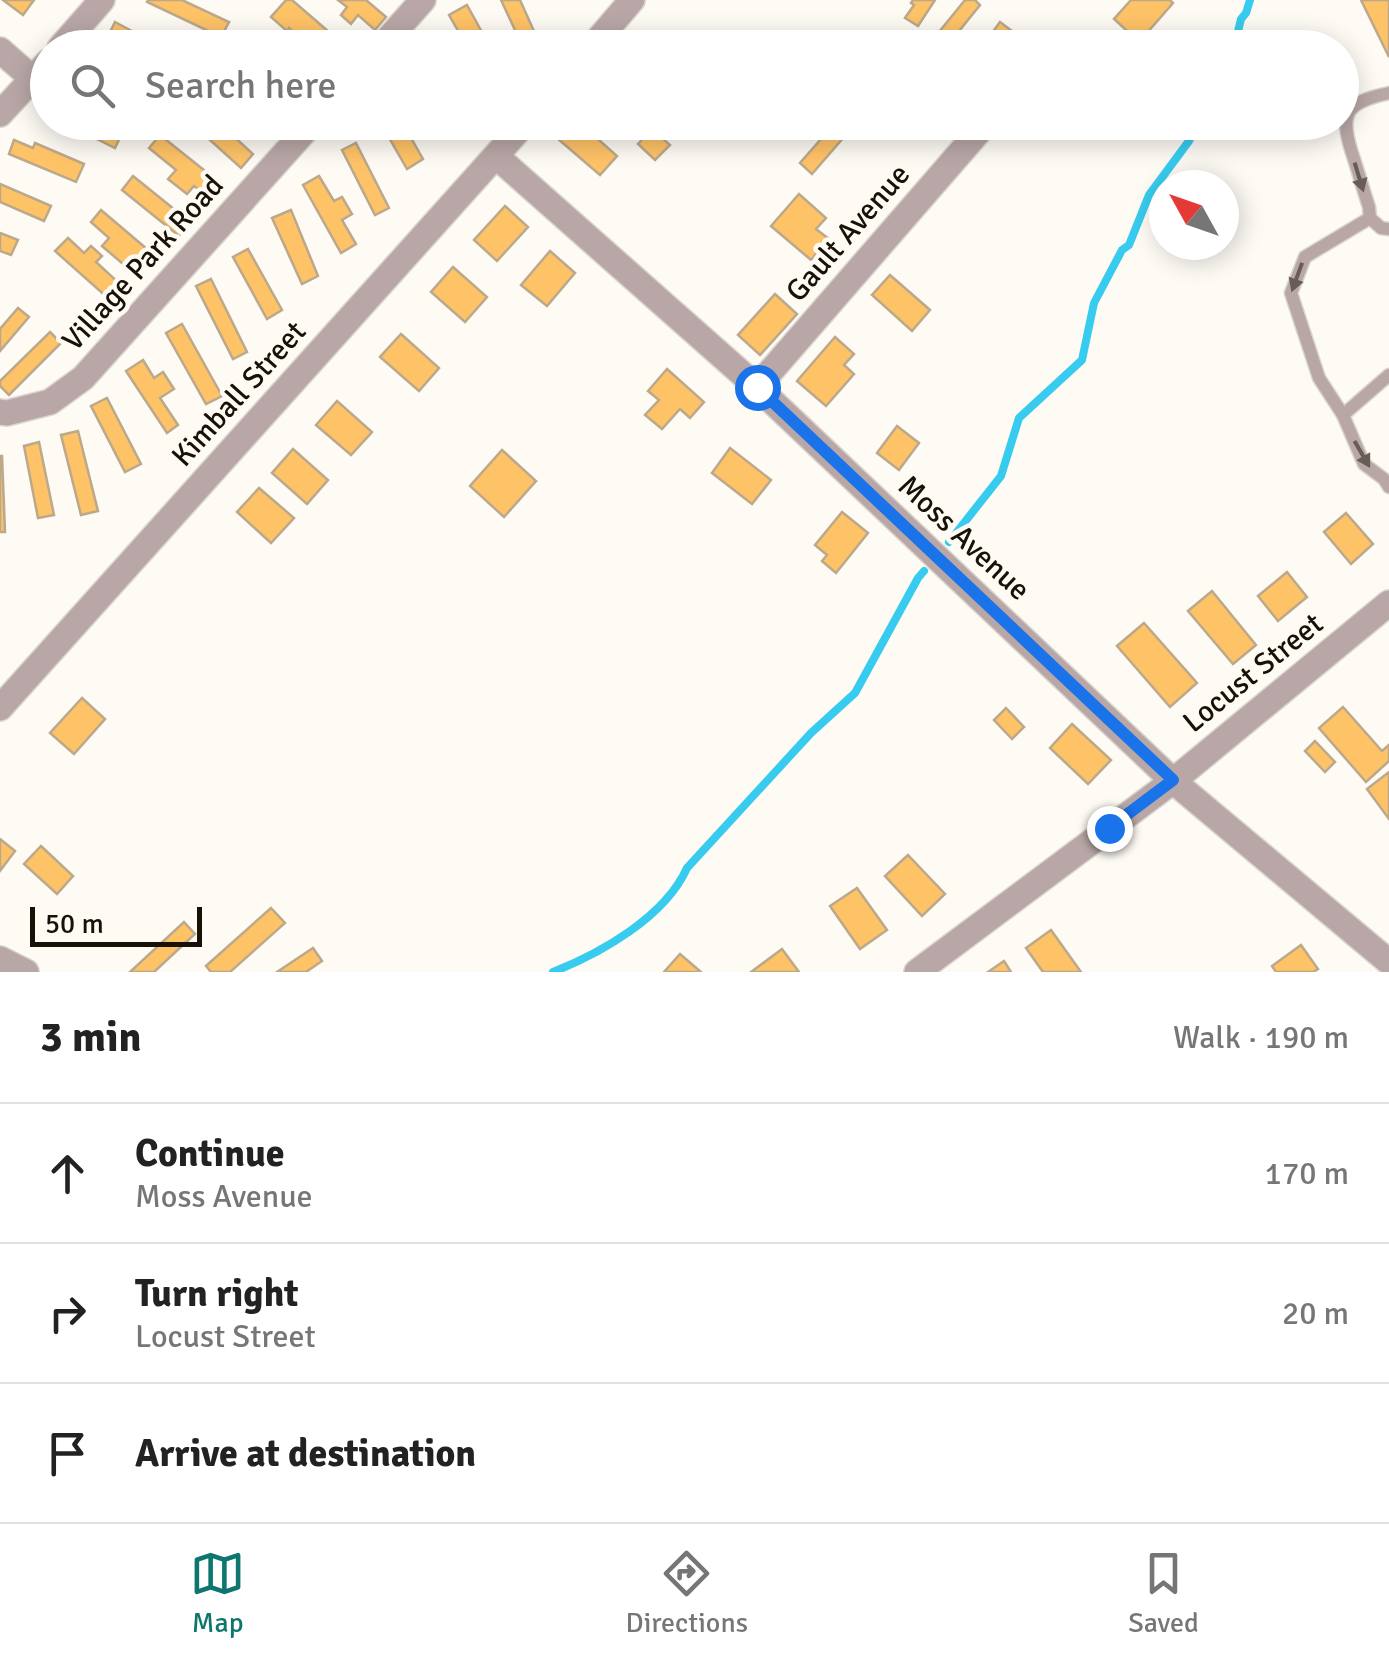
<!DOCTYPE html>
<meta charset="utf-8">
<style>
body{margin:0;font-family:Signika,sans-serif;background:#f2f2f2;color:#222}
.compass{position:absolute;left:1149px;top:170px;width:90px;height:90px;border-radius:50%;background:#fff;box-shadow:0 5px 25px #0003;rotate:310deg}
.scale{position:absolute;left:30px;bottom:25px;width:172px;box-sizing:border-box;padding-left:10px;border:5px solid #171106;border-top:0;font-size:28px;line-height:35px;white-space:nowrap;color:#171106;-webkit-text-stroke:8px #fefaf4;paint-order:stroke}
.stop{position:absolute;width:30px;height:30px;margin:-22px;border:8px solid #1a73e8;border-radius:50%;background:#fff}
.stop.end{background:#1a73e8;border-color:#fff;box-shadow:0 2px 10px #0008}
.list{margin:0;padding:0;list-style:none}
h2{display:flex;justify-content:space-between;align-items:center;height:130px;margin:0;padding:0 40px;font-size:42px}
h2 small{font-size:32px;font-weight:400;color:#767676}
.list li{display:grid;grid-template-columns:65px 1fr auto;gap:30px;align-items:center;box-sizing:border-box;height:140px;padding:0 40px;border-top:2px solid #e0e0e0}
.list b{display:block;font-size:38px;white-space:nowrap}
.list p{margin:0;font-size:32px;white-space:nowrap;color:#767676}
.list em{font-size:32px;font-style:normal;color:#767676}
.icon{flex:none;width:55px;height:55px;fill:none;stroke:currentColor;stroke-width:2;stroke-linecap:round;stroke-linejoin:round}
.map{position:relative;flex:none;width:1389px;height:972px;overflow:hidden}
.search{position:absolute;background:#fff;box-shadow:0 5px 25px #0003;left:30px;right:30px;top:30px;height:110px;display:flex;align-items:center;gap:25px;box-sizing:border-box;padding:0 35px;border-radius:55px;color:#767676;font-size:38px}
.sheet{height:550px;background:#fff}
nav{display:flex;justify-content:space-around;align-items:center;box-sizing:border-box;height:140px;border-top:2px solid #e0e0e0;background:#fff;font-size:28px;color:#767676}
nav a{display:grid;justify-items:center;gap:5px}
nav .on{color:#0f766e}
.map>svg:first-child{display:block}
</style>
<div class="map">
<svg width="1389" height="972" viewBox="0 0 1389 972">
<rect width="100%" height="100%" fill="#fefaf4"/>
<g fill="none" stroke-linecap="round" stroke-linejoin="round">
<g stroke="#37ccef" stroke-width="8">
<polyline points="1234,48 1241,19 1246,13 1250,0"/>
<polyline points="949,542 1001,476 1019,418 1082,360 1094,303 1122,250 1129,245 1149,195 1189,141 1198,122"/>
<path d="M553,972C601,953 665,917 687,868L811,733L855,693L918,578L924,571"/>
</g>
</g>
<g fill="#ffc367" stroke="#bca88b" stroke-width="2.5">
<polygon points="3,0 34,0 23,15"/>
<polygon points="148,0 182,0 229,22 221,37 147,2"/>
<polygon points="286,0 292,0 344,45 343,48 319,48 315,45 311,48 289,28 287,31 271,17"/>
<polygon points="338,0 366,0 386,17 375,30 358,15 351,24 341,15 347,7"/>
<polygon points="501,0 520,0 537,38 522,45"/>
<polygon points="913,0 935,0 918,26 905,18 914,5 911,3"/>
<polygon points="965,0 975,0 980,5 951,41 939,32"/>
<polygon points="1131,0 1170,0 1173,3 1139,42 1114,19"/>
<polygon points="1361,0 1389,0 1389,57"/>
<polygon points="467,5 489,45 485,48 468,48 449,15"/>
<polygon points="115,22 164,48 131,48 108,36"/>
<polygon points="1000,22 1012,31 1000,48 981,48"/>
<polygon points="259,32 276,48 251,48 247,45"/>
<polygon points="63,122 100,122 122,133 115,148"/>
<polygon points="190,122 218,122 253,154 241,168"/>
<polygon points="264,122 286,122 277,133"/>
<polygon points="380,122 402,122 423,159 407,169"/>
<polygon points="571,122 579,122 617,156 600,175 557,138"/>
<polygon points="620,122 652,122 638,138"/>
<polygon points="836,122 857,122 812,174 800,163"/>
<polygon points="652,129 670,145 655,160 638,144"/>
<polygon points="160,135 224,186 213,201 194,186 187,194 168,179 176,170 149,148"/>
<polygon points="14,140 33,148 35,143 84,164 76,182 9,154"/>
<polygon points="356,143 389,208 375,215 342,150"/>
<polygon points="133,176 190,222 179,236 122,190"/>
<polygon points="319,176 334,201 342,197 352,214 342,220 356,244 341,253 303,185"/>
<polygon points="0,184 51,206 44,221 0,202"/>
<polygon points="799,194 826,218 816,229 829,239 811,260 771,226"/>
<polygon points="505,206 528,227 497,261 474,240"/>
<polygon points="101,210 154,255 137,276 102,246 109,238 91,222"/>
<polygon points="291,210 318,276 302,284 272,218"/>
<polygon points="0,233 18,240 11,255 0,251"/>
<polygon points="68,238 84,253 91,246 102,256 96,262 121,285 109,299 55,251"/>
<polygon points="248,249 282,310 267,319 233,257"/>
<polygon points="550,251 575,273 547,306 521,285"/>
<polygon points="453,267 487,297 465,322 431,292"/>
<polygon points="890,275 930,310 912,331 872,295"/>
<polygon points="211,279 247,352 233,359 196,286"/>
<polygon points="775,294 797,314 760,355 738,335"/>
<polygon points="18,308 29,317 0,351 0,329"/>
<polygon points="182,324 222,396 206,404 166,333"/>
<polygon points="50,332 61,343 9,395 0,386 0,381"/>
<polygon points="401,334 439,368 419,391 380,357"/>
<polygon points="835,337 854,354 844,365 854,374 826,406 797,381"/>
<polygon points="143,360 154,378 163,372 174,389 160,398 178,425 167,433 126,371"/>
<polygon points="667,369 704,402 690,418 680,409 662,429 645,415 659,400 648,391"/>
<polygon points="107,398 141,464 125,472 91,406"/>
<polygon points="337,401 372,432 351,455 316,425"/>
<polygon points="897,426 919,443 899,470 877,453"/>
<polygon points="78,431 98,511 81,515 61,435"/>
<polygon points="39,442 54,515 38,518 24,446"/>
<polygon points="730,448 771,480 752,504 712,473"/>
<polygon points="293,449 328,480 307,504 272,473"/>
<polygon points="502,450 536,481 504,517 470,486"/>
<polygon points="0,456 2,456 5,532 0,532"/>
<polygon points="259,488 294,518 271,543 237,512"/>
<polygon points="842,512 868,533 836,573 822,561 827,555 815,545"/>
<polygon points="1346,513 1373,544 1351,564 1324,532"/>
<polygon points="1287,572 1307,597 1278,621 1258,596"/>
<polygon points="1212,591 1256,645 1233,664 1188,611"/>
<polygon points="1144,623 1197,683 1170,707 1117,646"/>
<polygon points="82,698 105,719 74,754 50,733"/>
<polygon points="1343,707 1382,751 1389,745 1389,761 1366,782 1319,728"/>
<polygon points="1006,708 1024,727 1012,739 994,720"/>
<polygon points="1072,724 1111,760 1088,784 1050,748"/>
<polygon points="1315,741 1335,762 1325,772 1305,751"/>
<polygon points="1389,772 1389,819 1367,789"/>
<polygon points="0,839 15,851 0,871"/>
<polygon points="41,846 73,876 57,894 24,864"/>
<polygon points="908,855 945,894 922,916 885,876"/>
<polygon points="857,888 887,930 860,949 830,906"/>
<polygon points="271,908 285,923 230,972 211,972 206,966"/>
<polygon points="184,922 195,934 154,972 130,972"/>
<polygon points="1051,930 1081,972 1043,972 1026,948"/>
<polygon points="1301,945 1318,969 1313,972 1276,972 1272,966"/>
<polygon points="313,948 322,961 306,972 277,972"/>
<polygon points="782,949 799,972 751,972"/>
<polygon points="680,954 701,972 664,972"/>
<polygon points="1004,961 1011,972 988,972"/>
</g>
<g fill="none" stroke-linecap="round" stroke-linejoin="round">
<defs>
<g id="lane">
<path d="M1389,93C1346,102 1339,113 1352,153C1358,171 1363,189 1369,207L1370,218L1381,228L1389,229"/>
<polyline points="1370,218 1305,257 1291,293 1319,378 1343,415 1364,464 1384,479 1389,487"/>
<polyline points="1343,415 1389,375"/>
</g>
<g id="street">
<polyline points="60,48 102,0"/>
<polyline points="380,48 423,0"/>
<polyline points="591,48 632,0"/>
<polyline points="0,50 33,79"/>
<polyline points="0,114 48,62"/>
<polyline points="497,157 757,387 1173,781 1389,962"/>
<polyline points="757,387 987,122"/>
<polyline points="0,412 7,413 50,402 83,378 313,122"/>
<polyline points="0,708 526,122"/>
<polyline points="0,959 26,972"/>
<polyline points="917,972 1173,781 1389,603"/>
</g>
</defs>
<use href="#lane" stroke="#d9d5ce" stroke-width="15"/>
<use href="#street" stroke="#d9d5ce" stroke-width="28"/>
<use href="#lane" stroke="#b8a7a6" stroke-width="12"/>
<use href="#street" stroke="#b8a7a6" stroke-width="25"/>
</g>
<defs><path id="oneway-solid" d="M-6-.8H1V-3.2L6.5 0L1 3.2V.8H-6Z" transform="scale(2.5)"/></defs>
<g fill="#685c56">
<use href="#oneway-solid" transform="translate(1359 177) rotate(73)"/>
<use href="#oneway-solid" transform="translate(1297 277) rotate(110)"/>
<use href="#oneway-solid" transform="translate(1362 454) rotate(60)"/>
</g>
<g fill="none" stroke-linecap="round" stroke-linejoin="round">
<polyline stroke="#1a73e8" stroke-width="12" points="757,387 1173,780 1109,828"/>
</g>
<g text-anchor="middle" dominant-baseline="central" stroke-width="9" stroke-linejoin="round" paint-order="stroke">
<g font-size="30" fill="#171106" stroke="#fefaf4">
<text transform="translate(848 233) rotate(-49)">Gault Avenue</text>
<text transform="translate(143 263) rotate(-48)">Village Park Road</text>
<text transform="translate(239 394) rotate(-48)">Kimball Street</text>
<text transform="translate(964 538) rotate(43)">Moss Avenue</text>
<text transform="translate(1253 673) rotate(-39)">Locust Street</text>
</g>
</g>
</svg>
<svg class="compass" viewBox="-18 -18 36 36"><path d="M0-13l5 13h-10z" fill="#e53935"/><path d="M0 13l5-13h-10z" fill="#767676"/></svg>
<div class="scale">50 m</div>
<div class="stop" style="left:757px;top:387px"></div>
<div class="stop end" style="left:1109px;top:828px"></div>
<div class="search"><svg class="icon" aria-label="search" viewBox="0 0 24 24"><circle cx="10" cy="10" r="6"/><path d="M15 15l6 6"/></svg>Search here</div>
</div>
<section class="sheet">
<h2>3 min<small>Walk · 190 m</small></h2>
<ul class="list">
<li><svg class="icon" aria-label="ahead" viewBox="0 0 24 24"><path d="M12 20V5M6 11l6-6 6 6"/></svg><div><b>Continue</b><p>Moss Avenue</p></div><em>170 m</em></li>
<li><svg class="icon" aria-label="right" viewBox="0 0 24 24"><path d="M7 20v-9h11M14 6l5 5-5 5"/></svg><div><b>Turn right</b><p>Locust Street</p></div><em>20 m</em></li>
<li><svg class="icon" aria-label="arrive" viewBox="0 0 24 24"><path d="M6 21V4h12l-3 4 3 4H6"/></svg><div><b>Arrive at destination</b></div></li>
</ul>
</section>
<nav>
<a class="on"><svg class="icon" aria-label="map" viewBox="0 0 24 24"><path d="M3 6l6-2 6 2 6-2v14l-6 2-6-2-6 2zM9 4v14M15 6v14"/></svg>Map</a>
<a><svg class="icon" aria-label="directions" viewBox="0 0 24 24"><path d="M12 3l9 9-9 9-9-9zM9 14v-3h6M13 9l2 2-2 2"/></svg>Directions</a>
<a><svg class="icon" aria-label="saved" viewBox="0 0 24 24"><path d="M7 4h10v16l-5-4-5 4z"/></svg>Saved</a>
</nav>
